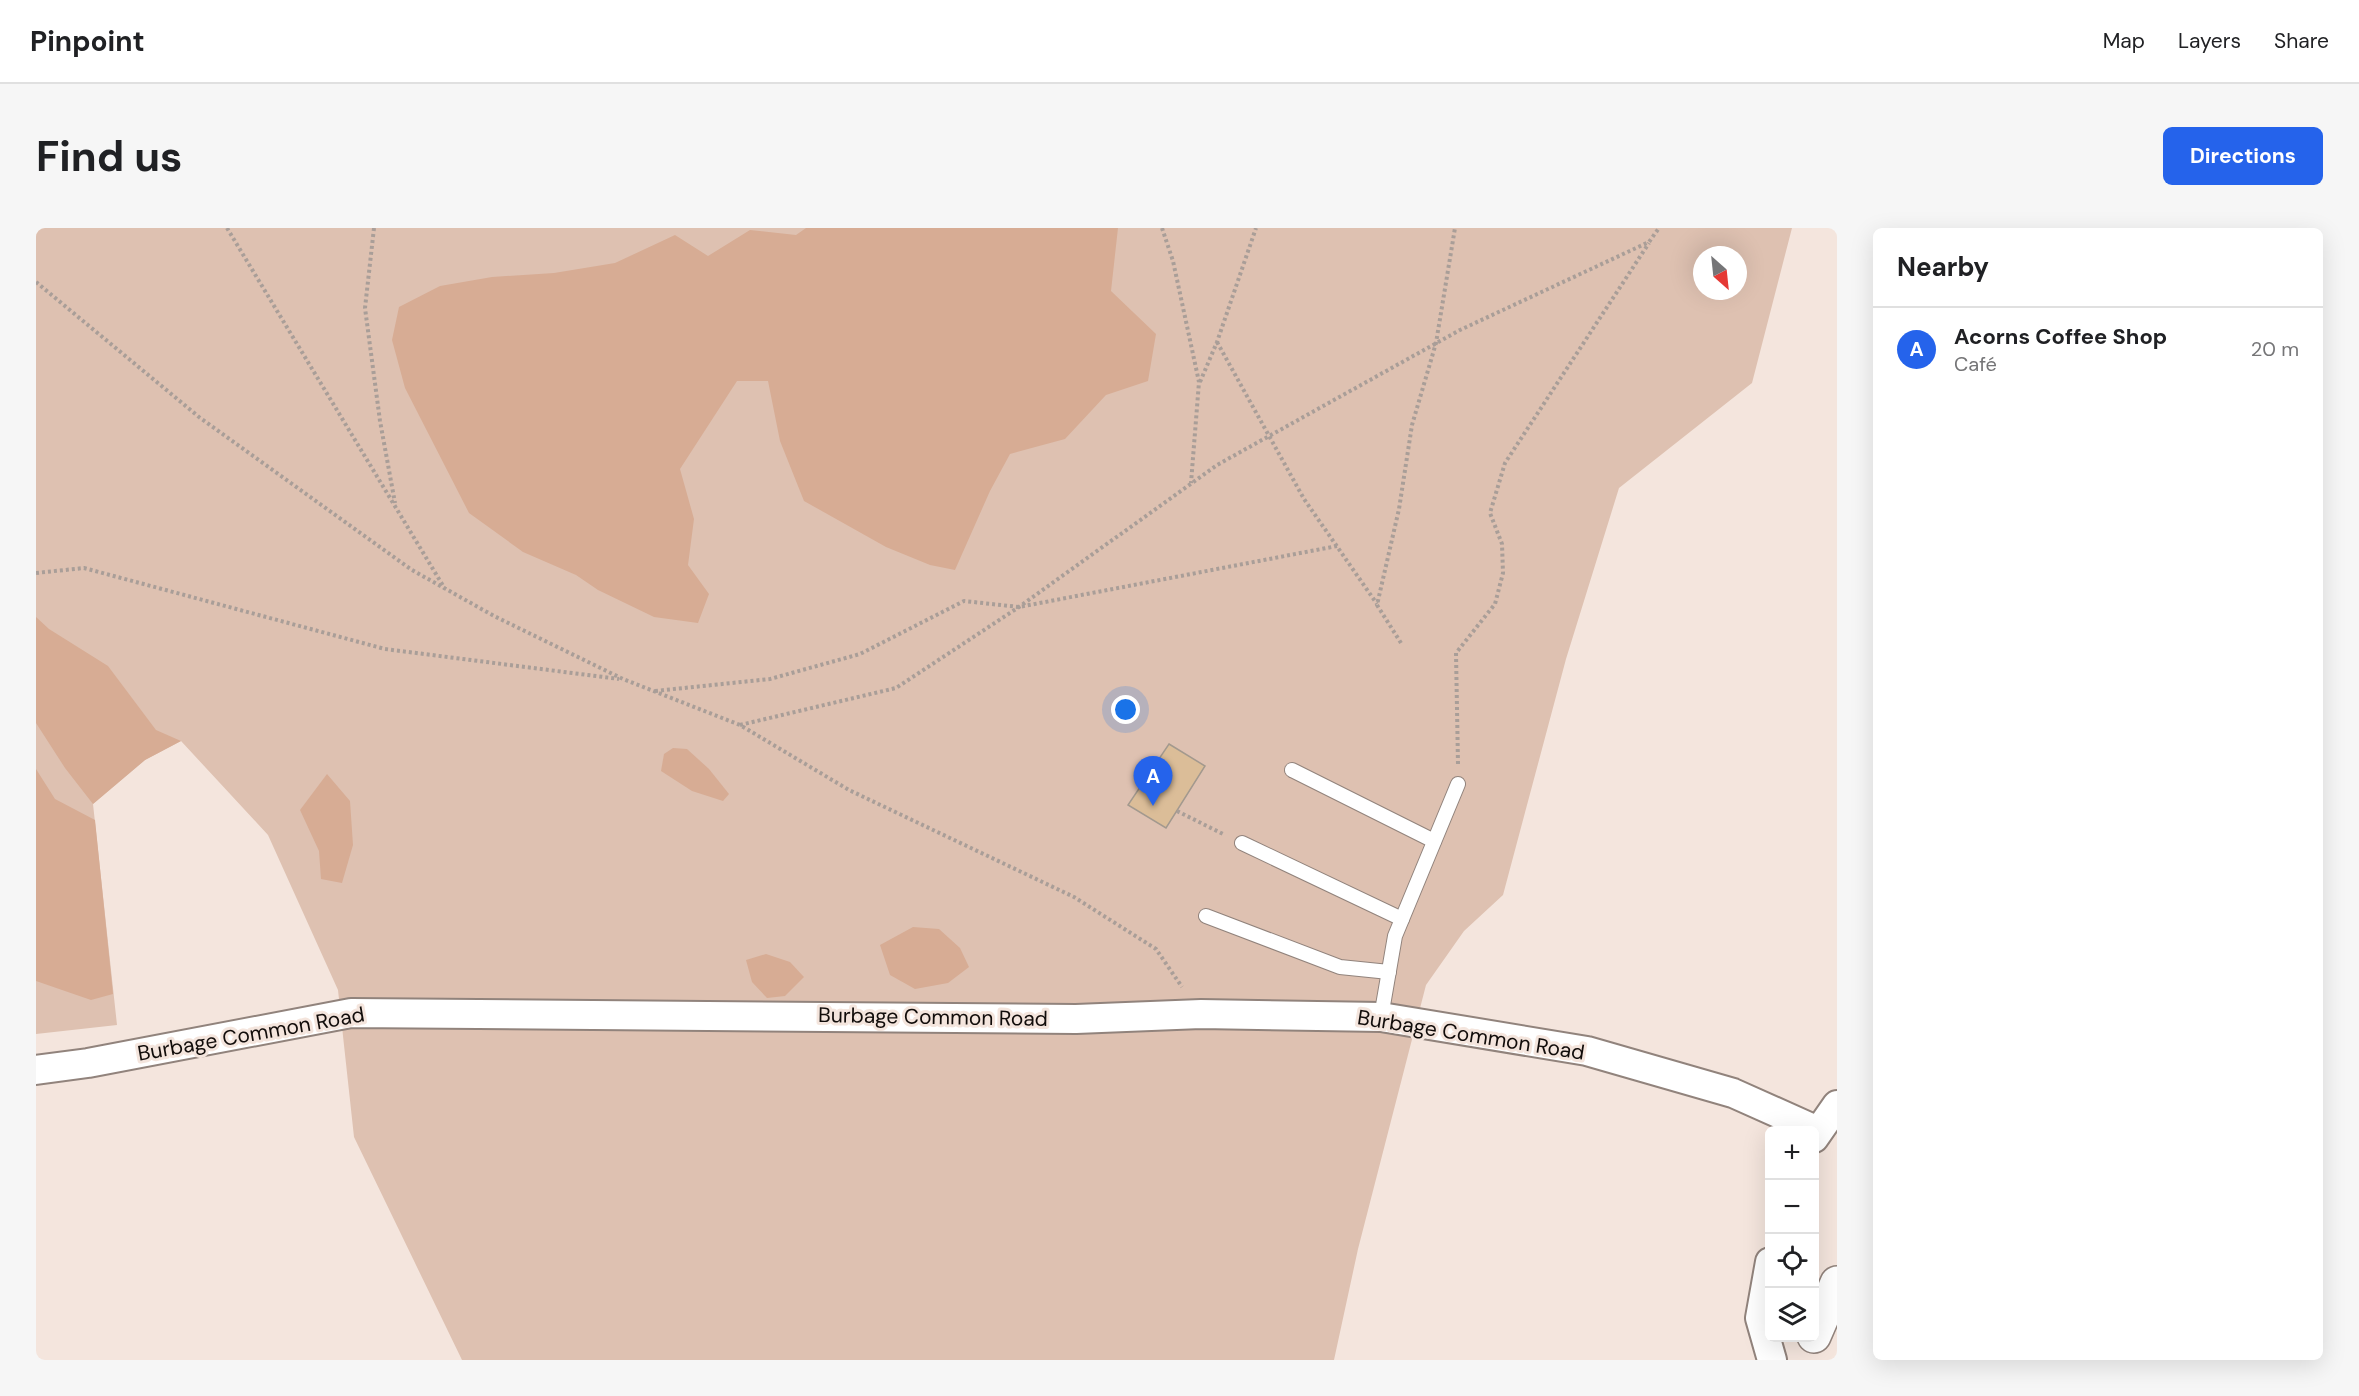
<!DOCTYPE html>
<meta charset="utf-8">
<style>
body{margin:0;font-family:"DM Sans",sans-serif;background:#f6f6f6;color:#202124}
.controls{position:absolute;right:18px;bottom:18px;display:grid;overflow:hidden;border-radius:9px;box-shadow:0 6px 24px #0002}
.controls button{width:54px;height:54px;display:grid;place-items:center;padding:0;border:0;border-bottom:2px solid #e0e0e0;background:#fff;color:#202124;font:30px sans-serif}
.compass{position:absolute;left:1657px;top:18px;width:54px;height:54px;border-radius:50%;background:#fff;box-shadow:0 6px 24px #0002;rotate:153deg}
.you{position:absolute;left:1090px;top:482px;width:21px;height:21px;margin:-15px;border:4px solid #fff;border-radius:50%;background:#1a73e8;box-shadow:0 0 0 9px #1a73e833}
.badge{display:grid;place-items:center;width:39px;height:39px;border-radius:50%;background:#2563eb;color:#fff;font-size:20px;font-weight:700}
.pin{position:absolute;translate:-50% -50px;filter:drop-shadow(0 2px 3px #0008)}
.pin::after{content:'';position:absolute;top:32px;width:21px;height:18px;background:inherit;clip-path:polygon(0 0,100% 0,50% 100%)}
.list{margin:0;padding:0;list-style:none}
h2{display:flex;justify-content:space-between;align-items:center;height:78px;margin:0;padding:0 24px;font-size:26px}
h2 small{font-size:20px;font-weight:400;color:#757577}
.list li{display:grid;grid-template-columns:39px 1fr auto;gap:18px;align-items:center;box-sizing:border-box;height:84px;padding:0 24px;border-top:2px solid #e0e0e0}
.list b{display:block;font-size:22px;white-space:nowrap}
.list p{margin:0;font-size:20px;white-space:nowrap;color:#757577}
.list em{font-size:20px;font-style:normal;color:#757577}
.icon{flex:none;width:33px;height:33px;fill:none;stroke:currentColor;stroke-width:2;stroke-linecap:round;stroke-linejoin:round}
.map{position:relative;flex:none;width:1801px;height:1132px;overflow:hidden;border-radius:9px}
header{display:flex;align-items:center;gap:36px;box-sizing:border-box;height:84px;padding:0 30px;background:#fff;border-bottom:2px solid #e0e0e0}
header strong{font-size:28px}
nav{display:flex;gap:33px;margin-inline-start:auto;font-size:21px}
.intro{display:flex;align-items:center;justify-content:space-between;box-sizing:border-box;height:144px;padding:0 36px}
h1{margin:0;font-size:42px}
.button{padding:15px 27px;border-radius:9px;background:#2563eb;color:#fff;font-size:21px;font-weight:700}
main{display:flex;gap:36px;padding:0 36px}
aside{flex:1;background:#fff;border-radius:9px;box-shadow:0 6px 24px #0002}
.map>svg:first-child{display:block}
</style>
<header>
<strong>Pinpoint</strong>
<nav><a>Map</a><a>Layers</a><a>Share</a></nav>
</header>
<div class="intro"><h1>Find us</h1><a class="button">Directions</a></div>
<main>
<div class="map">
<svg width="1801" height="1132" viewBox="0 0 1801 1132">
<rect width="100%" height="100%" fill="#f4e5dd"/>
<path fill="#dec1b1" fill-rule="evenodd" d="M0,0H1756L1716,155L1583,260L1530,431L1467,667L1428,703L1390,757L1322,1021L1298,1132H426L318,909L302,762L232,607L145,513L109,532L57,576L81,797L0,806ZM1666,27H1702V63H1666Z"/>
<g fill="#d7ac94">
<polygon points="770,0 1082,0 1075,63 1120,106 1112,153 1070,167 1029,211 974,226 954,263 919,342 894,337 850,319 768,273 744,213 732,153 701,153 644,241 658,291 652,337 673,366 662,395 618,389 562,362 540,347 487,324 433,285 369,160 356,112 363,79 404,58 456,49 518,45 579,35 639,7 672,28 714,2 760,7"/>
<polygon points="0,389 13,401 72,438 120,502 145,513 109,532 57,576 29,540 0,495"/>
<polygon points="637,520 651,521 673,541 693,566 687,573 656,563 625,543 628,526"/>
<polygon points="0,541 19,571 59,592 77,766 55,772 0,753"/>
<polygon points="291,546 314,573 317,617 306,655 285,651 283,623 264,582"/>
<polygon points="877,699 903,701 924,720 933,739 912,755 879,761 854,747 844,717"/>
<polygon points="730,726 754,734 768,749 749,768 731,770 716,754 710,732"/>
</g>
<polygon fill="#dbbd98" stroke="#a3998e" stroke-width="1.5" points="1133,516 1169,538 1130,600 1092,577"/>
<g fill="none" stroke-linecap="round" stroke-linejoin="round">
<defs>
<g id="service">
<polyline points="1256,542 1398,613"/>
<polyline points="1206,615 1366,691"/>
<polyline points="1170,688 1304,739 1353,744"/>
<polyline points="1345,789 1359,708 1422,556"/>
</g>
<g id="minor">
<polyline points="0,842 52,835 315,785 1040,791 1165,786 1345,789 1551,823 1697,865 1782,903"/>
<polyline points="1778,910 1801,877"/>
<polyline points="1734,1034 1724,1090 1736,1132"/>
</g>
<polyline id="secondary" points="1778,1108 1801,1055"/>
</defs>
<use href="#service" stroke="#91837c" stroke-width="16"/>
<use href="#minor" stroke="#91837c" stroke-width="32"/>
<use href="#secondary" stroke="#91837c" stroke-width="36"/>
<g stroke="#a99e98" stroke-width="4" stroke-dasharray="3 3" stroke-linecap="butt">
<polyline points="191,0 409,361"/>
<polyline points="338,0 329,80 344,193 359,275"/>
<polyline points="1126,0 1137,33 1163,154 1155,255"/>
<polyline points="0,54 163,189 376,342 458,388 587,451 704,497 813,562 1038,669 1120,721 1146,759"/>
<polyline points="1181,114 1268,271 1341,376"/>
<polyline points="1164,154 1181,114 1220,0"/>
<polyline points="0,345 48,340 349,421 583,451"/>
<polyline points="1365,415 1341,377 1363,281 1376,197 1400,115 1419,0"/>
<polyline points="619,463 734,451 824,426 928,373 983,379 1301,318"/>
<polyline points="704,497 860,460 983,379 1181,237 1424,102 1613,14 1623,0"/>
<polyline points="1422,536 1420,425 1459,376 1467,345 1466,316 1454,285 1469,235 1613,15"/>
<polyline points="1141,583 1189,607"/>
</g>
<use href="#service" stroke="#fff" stroke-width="14"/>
<use href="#minor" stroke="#fff" stroke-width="28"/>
<use href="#secondary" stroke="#fff" stroke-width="33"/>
</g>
<g text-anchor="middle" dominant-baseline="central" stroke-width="6" stroke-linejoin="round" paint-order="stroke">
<g font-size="21" fill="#110c0a" stroke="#f4e5dd">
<text transform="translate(897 789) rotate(1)">Burbage Common Road</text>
<text transform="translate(215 806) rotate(-10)">Burbage Common Road</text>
<text transform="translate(1435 807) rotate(9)">Burbage Common Road</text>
</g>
</g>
</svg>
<div class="controls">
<button>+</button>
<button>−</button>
<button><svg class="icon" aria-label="locate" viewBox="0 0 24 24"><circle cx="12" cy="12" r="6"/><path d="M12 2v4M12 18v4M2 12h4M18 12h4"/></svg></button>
<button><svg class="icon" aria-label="layers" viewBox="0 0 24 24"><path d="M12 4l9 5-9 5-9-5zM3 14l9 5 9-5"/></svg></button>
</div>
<svg class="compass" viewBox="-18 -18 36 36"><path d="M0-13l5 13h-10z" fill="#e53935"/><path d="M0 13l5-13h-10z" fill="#757577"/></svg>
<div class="you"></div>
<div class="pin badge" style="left:1117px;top:578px">A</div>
</div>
<aside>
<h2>Nearby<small></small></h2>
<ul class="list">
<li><span class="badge">A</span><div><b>Acorns Coffee Shop</b><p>Café</p></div><em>20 m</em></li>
</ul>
</aside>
</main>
